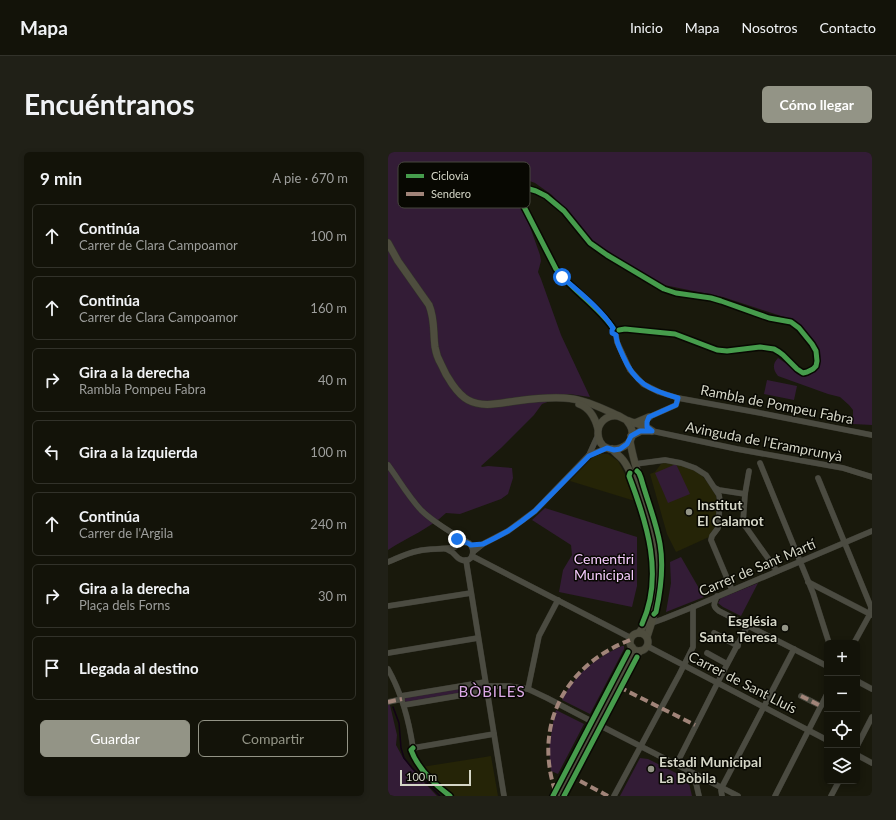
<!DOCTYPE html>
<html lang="es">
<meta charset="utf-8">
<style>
body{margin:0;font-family:Lato,sans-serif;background:#202017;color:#f1f3f6}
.controls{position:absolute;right:12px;bottom:12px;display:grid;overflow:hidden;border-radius:6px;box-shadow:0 2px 6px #0003}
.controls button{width:36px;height:36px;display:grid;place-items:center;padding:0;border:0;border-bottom:1px solid #32322a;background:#131309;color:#f1f3f6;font:20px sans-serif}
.scale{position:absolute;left:12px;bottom:10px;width:71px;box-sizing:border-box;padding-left:4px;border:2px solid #d5d6c7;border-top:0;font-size:11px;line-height:14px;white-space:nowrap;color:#d5d6c7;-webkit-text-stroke:3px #080802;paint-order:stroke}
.stop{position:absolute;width:12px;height:12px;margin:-9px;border:3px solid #1a73e8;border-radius:50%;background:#fff}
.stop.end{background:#1a73e8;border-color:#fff;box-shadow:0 1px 4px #0008}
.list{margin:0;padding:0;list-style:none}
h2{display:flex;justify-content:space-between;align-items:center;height:52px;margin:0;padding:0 16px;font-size:17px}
h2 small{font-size:13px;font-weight:400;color:#9d9e9c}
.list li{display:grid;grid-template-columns:26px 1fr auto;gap:12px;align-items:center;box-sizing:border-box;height:64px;margin:0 8px 8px;padding:0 8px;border:1px solid #32322a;border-radius:6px}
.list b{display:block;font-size:15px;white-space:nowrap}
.list p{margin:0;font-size:13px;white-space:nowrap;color:#9d9e9c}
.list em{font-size:13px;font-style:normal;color:#9d9e9c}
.actions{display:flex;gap:8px;padding:12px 16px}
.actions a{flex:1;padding:9px 0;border:1px solid #939486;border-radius:6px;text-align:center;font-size:14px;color:#939486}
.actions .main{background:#939486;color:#fff}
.icon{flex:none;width:22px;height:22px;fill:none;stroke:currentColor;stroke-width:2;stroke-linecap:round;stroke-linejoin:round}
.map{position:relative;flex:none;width:484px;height:644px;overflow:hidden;border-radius:6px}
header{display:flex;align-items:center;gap:24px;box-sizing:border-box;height:56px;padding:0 20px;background:#131309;border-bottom:1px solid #32322a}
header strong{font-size:19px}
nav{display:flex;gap:22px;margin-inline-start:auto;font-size:14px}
.intro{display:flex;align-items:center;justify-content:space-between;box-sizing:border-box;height:96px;padding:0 24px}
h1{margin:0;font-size:28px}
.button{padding:10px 18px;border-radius:6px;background:#939486;color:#fff;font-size:14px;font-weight:700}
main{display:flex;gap:24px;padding:0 24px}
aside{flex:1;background:#131309;border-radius:6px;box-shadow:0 2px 6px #0003}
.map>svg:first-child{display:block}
</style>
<header>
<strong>Mapa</strong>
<nav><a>Inicio</a><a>Mapa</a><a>Nosotros</a><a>Contacto</a></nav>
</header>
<div class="intro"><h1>Encuéntranos</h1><a class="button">Cómo llegar</a></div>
<main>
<aside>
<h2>9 min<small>A pie · 670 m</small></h2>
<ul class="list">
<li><svg class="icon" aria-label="ahead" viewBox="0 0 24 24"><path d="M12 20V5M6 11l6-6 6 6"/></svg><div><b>Continúa</b><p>Carrer de Clara Campoamor</p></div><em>100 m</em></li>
<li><svg class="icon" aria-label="ahead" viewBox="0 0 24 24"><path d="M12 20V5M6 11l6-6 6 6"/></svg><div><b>Continúa</b><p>Carrer de Clara Campoamor</p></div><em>160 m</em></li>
<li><svg class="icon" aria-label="right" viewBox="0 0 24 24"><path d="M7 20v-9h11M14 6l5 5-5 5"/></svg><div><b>Gira a la derecha</b><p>Rambla Pompeu Fabra</p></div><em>40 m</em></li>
<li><svg class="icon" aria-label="left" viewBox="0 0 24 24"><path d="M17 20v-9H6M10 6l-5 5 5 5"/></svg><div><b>Gira a la izquierda</b></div><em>100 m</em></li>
<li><svg class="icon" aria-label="ahead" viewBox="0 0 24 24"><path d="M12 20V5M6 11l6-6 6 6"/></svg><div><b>Continúa</b><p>Carrer de l'Argila</p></div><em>240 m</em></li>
<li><svg class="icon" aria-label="right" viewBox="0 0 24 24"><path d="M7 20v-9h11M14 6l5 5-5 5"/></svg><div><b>Gira a la derecha</b><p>Plaça dels Forns</p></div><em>30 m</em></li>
<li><svg class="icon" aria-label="arrive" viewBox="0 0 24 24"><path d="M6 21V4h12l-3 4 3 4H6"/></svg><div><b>Llegada al destino</b></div></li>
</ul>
<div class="actions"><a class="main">Guardar</a><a>Compartir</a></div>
</aside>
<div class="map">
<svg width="484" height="644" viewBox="0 0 484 644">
<rect width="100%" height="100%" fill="#19190c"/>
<g fill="#252407">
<polygon points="213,302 220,302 230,309 238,324 247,349 182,329 205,305"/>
<polygon points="278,310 296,313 312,321 320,331 328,344 330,352 328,376 321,385 288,400 279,382 262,322 267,320 273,312"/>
<polygon points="103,604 110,644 63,644 51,633 44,624 34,615"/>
</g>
<g fill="#331c36">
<path d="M0,0H484V273L465,272V258L461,253L452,245L440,242L390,224C385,218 384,212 390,206L399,212L409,222L416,225L422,223L426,220L430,216L432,210V202L427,190L412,173L396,165L335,145L276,133L243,114L202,88L186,68L164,43L147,31L136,27L132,28L129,31L127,37V42L130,52L141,72L152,103L153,109L150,120L153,127L173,183L202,245L181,242L154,252L146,263L113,296L93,314L94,315L100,314L124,316L125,326L120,342L113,347L72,362L58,361C41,377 20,385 0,398Z"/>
<polygon points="379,228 409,234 406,248 376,242"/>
<polygon points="288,312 302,342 280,351 267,321"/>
<polygon points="157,356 249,385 249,434 244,455 171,440 175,418 184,403 183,393 144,368"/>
<polygon points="293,405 316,445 278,460 283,431 282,410"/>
<polygon points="370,431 353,464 335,455 330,451 333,446"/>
<path d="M234,494H236V497L202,562L174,548C186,522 209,505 234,494Z"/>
<polygon points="96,532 96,538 17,551 15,545"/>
<polygon points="0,553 2,553 9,583 8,593 15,606 30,624 49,644 0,644"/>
<polygon points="168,558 196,572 170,622 163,619 161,597 165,570"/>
<polygon points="252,606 260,607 300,627 304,644 232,644"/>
</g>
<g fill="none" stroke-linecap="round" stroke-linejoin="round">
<polyline stroke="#120216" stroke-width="1.5" points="5,555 11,571 13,596 16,606 24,616 52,644"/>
<defs>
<g id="minor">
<path d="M225,176C209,153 185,139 168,117L132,47L131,39L132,37L138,36L148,39L158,44L176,59L202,91L219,103L276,137L288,141L323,146L333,149L381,166L403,170L411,176L424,192L428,199L429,209L428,214L425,217L419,220L415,221L409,217L395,203L391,200L386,197L372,195L339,199L329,198L287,182L237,177L231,178"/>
<polyline points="228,183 229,190 242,218 255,232 271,240 290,246 367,260 484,283"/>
<polyline points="261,265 288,253 290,246"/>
<polyline points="264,279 349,297 455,316 484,325"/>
<polyline points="201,303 219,296"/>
<polyline points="372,311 425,441 441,491"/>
<polyline points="247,312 277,308 293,311 307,316 318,323 331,343 332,349 330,376 324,384 323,388 344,438"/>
<path d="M0,313C11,328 20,344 33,358C46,371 63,380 79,390"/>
<polyline points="361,319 357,342 355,371 389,419"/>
<polyline points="430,326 483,455 482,462 466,491"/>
<polyline points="327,336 331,338 357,342"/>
<path d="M58,397C59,397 63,400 64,400C68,403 69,407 74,408C85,411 88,398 81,391L73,390L68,393"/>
<polyline points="85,400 95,392 120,379 147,359 201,303 210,283"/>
<polyline points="84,404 243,486"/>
<polyline points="78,408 116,644"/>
<path d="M0,410C10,406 19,401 30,399C42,396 55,398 67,395"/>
<polyline points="420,430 484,463"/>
<path d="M329,444C326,452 324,454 331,459L439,514"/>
<polyline points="0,454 83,441"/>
<polyline points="264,471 275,467 305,455 484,379"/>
<polyline points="326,481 350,494"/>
<polyline points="259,494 439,588"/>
<polyline points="0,501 90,486"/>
<polyline points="319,501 339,512"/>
<path d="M0,517C14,542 21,568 25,596L106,582"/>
<polyline points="469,529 484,537"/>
<polyline points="98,534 120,534 140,537 159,546 205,570"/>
<polyline points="140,537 151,484 170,448"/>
<polyline points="13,544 97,530"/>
<polyline points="413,544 433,554"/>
<polyline points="0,550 14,547"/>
<polyline points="16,553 99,539"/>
<polyline points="211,573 350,644"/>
<polyline points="469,594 484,565"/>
<polyline points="469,603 484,611"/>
<polyline points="288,613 333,524 360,473"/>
<polyline points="305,621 307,627 311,644"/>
<polyline points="226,644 291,523 305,495 305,455"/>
<polyline points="334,644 333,638 334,635 406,497"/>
<polyline points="387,644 439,542"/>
<polyline points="443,644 451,629"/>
</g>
<g id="major">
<path d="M0,91L10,109L41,153C47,167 45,180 47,195C48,201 50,207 53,212C58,224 69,242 80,248C95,256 112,251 128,249C143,247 161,245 176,246C196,247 213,256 231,264"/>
<path d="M191,252C202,256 207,265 210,277"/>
<path d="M239,269C260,294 212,311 210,282C209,271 219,262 230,264C234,265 237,268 241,269C249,272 257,273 264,279"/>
<polyline points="247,271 261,265"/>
<polyline points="243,284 253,279 264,279"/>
<path d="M242,289C247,320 260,349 268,380C277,417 271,450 259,485"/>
<path d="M224,297C227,301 232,304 235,308C244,319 249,339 254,353C256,363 260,373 262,383C269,412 269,456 251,481"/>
<circle cx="251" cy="490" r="9"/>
<polyline points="168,644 178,622 242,501 244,495"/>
<polyline points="174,644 231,535 247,505 252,499"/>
</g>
</defs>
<use href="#minor" stroke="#33332a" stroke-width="6"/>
<use href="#major" stroke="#33332a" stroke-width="8"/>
<use href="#minor" stroke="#4b4b41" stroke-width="5.5"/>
<use href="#major" stroke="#4e4d3e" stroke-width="7"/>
<g stroke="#a18479" stroke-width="4" stroke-dasharray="8 4" stroke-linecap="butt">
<polyline points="231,535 307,573"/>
<polyline points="413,544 433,554"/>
<polyline points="0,550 14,547"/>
<polyline points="192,629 220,644"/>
<path d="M167,639C165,632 163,625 162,618C152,558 187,509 242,488"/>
</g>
<defs>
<g id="cycleway">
<path d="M225,176C209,153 185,139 168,117L132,47L131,39L132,37L138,36L148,39L158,44L176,59L202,91L219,103L276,137L288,141L323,146L333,149L381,166L403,170L411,176L424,192L428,199L429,209L428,214L425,217L419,220L415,221L409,217L395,203L391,200L386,197L372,195L339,199L329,198L287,182L237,177L231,178"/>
<path d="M249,319L251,321L253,326C259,348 268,369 272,392C276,415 273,437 268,460L266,462"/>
<path d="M242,321L241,324C259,371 276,424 254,472"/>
<path d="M25,596L23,598C30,617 46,632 62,644"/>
<polyline points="165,644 240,500"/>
<polyline points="176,644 249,505"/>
</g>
</defs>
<use href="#cycleway" stroke="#080802" stroke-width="8"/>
<use href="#cycleway" stroke="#469c4c" stroke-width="5"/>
</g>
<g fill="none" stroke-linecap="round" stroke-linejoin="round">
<path stroke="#1a73e8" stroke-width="5" d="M69,387L68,393C73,389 78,389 83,393L95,392L107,386L120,379L134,369L147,359L201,304L219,296L226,298L232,297L239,292L243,284L252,279H264L259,275V270L261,265L288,253L290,246C262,238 247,232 235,204C232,197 228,190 228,183L224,181V178L225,176C212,156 192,141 174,125"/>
</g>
<g fill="#939486" stroke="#080802" stroke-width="1.5">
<circle cx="301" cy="360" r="4"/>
<circle cx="397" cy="476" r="4"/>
<circle cx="263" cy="617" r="4"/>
</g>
<g text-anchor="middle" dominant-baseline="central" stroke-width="3" stroke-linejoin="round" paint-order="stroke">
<g font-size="14" fill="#d5d6c7" stroke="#080802">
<text transform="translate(389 252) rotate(11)">Rambla de Pompeu Fabra</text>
<text transform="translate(376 289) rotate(11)">Avinguda de l'Eramprunyà</text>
<text transform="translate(369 415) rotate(-23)">Carrer de Sant Martí</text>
<text transform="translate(355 530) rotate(27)">Carrer de Sant Lluís</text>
</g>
<g font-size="14" font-weight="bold" fill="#d5d6c7" stroke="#080802" text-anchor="start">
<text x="309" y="352">Institut<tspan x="309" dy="16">El Calamot</tspan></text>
<text x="389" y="468" text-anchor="end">Església<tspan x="389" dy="16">Santa Teresa</tspan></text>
<text x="271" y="609">Estadi Municipal<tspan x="271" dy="16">La Bòbila</tspan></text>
</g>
<g font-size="14" fill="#f5cafd" stroke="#080802">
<text x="216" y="406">Cementiri<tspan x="216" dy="16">Municipal</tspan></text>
</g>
<g font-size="15" letter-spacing="1" fill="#dca9e6" stroke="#080802">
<text x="104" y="539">BÒBILES</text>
</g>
</g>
<rect x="10" y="10" width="132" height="46" rx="6" fill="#080802" stroke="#46463d" stroke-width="1"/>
<rect x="18" y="22" width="18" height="4" fill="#469c4c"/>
<rect x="18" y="40" width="18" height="4" fill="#a18479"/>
<g font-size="11" fill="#d5d6c7">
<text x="43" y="28">Ciclovía</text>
<text x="43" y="46">Sendero</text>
</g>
</svg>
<div class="controls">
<button>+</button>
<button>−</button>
<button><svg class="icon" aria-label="locate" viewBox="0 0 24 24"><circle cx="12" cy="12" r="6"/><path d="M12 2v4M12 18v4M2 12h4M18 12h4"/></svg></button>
<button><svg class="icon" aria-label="layers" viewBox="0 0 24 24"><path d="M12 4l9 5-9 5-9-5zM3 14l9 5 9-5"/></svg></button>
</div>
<div class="scale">100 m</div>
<div class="stop" style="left:174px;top:125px"></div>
<div class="stop end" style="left:69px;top:387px"></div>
</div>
</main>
